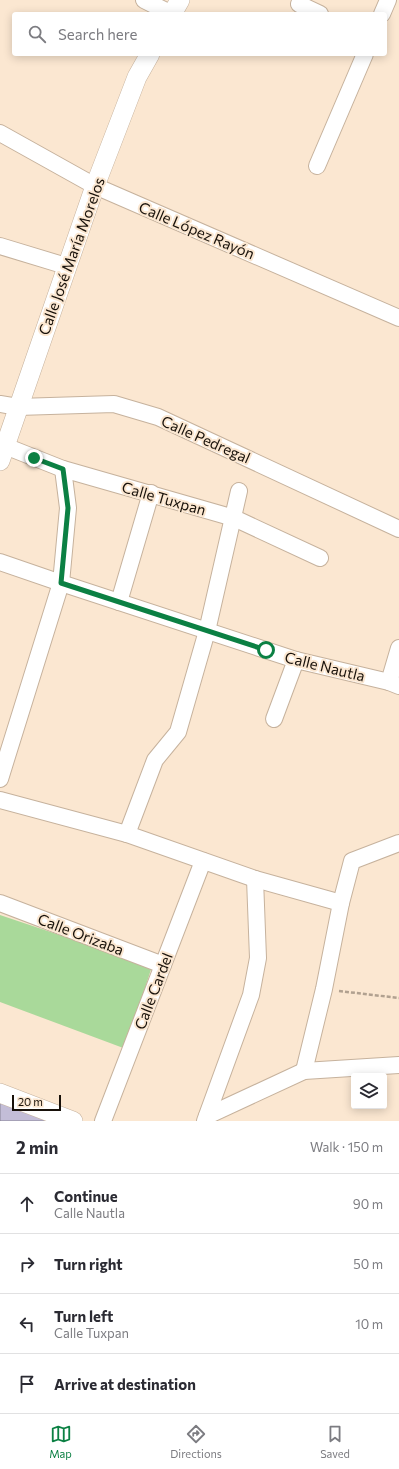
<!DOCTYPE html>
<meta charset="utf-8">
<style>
body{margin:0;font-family:Commissioner,sans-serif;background:#f2f2f3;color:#2b2b33}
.controls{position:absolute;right:12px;bottom:12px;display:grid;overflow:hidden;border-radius:4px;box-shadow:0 2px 10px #0003}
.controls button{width:36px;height:36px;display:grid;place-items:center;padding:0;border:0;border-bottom:1px solid #e1e1e2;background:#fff;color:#2b2b33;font:20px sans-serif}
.scale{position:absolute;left:12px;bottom:10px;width:49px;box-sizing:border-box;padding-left:4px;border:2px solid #18110a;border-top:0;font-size:11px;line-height:14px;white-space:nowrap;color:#18110a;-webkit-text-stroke:3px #fbe7d1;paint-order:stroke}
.stop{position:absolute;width:12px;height:12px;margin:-9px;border:3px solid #0b8043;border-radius:50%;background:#fff}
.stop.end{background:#0b8043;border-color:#fff;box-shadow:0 1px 4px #0008}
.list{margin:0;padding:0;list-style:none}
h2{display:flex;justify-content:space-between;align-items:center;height:52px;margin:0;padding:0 16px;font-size:17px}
h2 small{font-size:13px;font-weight:400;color:#7c7c81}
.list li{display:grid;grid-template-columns:26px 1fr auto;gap:12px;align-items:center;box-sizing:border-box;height:60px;padding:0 16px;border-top:1px solid #e1e1e2}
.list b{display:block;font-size:15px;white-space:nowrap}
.list p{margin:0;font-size:13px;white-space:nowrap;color:#7c7c81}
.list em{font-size:13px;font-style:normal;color:#7c7c81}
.icon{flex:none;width:22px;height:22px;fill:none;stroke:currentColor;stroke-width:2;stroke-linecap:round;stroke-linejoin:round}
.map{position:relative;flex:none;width:399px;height:1121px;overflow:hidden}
.search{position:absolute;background:#fff;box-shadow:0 2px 10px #0003;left:12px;right:12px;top:12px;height:44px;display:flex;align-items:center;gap:10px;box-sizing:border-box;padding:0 14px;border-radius:4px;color:#7c7c81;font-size:15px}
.sheet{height:292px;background:#fff}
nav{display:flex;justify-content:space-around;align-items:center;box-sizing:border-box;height:56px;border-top:1px solid #e1e1e2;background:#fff;font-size:11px;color:#7c7c81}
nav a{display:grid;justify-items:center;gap:2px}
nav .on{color:#0b8043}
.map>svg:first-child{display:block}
</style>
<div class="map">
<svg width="399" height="1121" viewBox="0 0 399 1121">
<rect width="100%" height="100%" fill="#fbe7d1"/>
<polygon fill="#a9d99a" points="0,915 152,966 126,1049 0,1002"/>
<polygon fill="#c3bdd7" stroke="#888496" points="0,1099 62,1121 0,1121"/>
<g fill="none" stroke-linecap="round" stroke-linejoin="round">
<defs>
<g id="minor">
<polyline points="144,0 172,14"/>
<polyline points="299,4 320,14"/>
<polyline points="382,14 388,0"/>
<polyline points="0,133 95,186 399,318"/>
<polyline points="317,166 365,54"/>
<polyline points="0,246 66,266"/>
<polyline points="0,404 18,407 114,404 158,417 399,529"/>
<polyline points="5,446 63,469 234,518 320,558"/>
<polyline points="0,562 61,583 296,660 389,682 399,686"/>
<polyline points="119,602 151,493"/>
<polyline points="389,682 399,648"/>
<polyline points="274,719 296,660"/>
<polyline points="0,779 61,583 68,508 63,469"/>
<polyline points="0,800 127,834 255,879 341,903"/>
<polyline points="127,834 155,760 178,732 207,631 239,491"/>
<polyline points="0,903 163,965"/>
<polyline points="304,1071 324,989 341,903 352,861 399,843"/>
<polyline points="207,1116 304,1071 399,1065"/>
<polyline points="103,1121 203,861"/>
<polyline points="205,1121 251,995 258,958 255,879"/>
</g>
<g id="tertiary">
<polyline points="172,14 180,0"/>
<polyline points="0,461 95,186 137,77 150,54"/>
<polyline points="0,1093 73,1121"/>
</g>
</defs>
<use href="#minor" stroke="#c6b29d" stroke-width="18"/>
<use href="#tertiary" stroke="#c6b29d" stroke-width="20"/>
<polyline stroke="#b1a190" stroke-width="2.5" stroke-dasharray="4 2" stroke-linecap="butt" points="339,991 399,998"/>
<use href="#minor" stroke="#fff" stroke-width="16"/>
<use href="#tertiary" stroke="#fff" stroke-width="19"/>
</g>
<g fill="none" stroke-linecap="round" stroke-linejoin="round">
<polyline stroke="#0b8043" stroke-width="5" points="34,458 63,469 68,508 61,583 266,650"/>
</g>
<g text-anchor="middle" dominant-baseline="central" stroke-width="4" stroke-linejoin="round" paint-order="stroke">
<g font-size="15" fill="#18110a" stroke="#fbe7d1">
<text transform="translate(197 230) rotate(23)">Calle López Rayón</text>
<text transform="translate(71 256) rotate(-70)">Calle José María Morelos</text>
<text transform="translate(206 439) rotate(24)">Calle Pedregal</text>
<text transform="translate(164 498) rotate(16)">Calle Tuxpan</text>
<text transform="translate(325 666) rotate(14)">Calle Nautla</text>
<text transform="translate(81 934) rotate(21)">Calle Orizaba</text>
<text transform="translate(153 991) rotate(-69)">Calle Cardel</text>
</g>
</g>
</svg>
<div class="controls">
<button><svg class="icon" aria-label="layers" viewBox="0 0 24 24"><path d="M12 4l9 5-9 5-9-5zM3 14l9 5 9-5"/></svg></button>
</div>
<div class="scale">20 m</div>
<div class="stop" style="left:266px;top:650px"></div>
<div class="stop end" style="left:34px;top:458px"></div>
<div class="search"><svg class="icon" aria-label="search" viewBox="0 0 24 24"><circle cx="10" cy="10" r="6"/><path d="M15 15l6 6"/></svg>Search here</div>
</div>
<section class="sheet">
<h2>2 min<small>Walk · 150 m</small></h2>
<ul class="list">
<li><svg class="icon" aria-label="ahead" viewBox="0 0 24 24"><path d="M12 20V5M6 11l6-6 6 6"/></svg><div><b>Continue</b><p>Calle Nautla</p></div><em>90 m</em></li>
<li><svg class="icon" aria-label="right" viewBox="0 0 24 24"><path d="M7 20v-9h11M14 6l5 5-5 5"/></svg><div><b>Turn right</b></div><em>50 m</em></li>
<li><svg class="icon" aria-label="left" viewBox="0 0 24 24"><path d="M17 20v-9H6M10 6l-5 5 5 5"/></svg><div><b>Turn left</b><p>Calle Tuxpan</p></div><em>10 m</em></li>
<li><svg class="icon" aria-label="arrive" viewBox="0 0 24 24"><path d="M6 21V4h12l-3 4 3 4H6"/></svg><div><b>Arrive at destination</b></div></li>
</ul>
</section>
<nav>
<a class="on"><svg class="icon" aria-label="map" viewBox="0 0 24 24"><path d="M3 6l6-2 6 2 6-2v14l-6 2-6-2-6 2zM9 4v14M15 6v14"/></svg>Map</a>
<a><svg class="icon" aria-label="directions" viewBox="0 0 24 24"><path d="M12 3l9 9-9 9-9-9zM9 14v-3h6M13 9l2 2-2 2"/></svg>Directions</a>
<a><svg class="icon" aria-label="saved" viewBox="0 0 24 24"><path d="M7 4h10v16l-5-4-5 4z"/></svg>Saved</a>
</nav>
